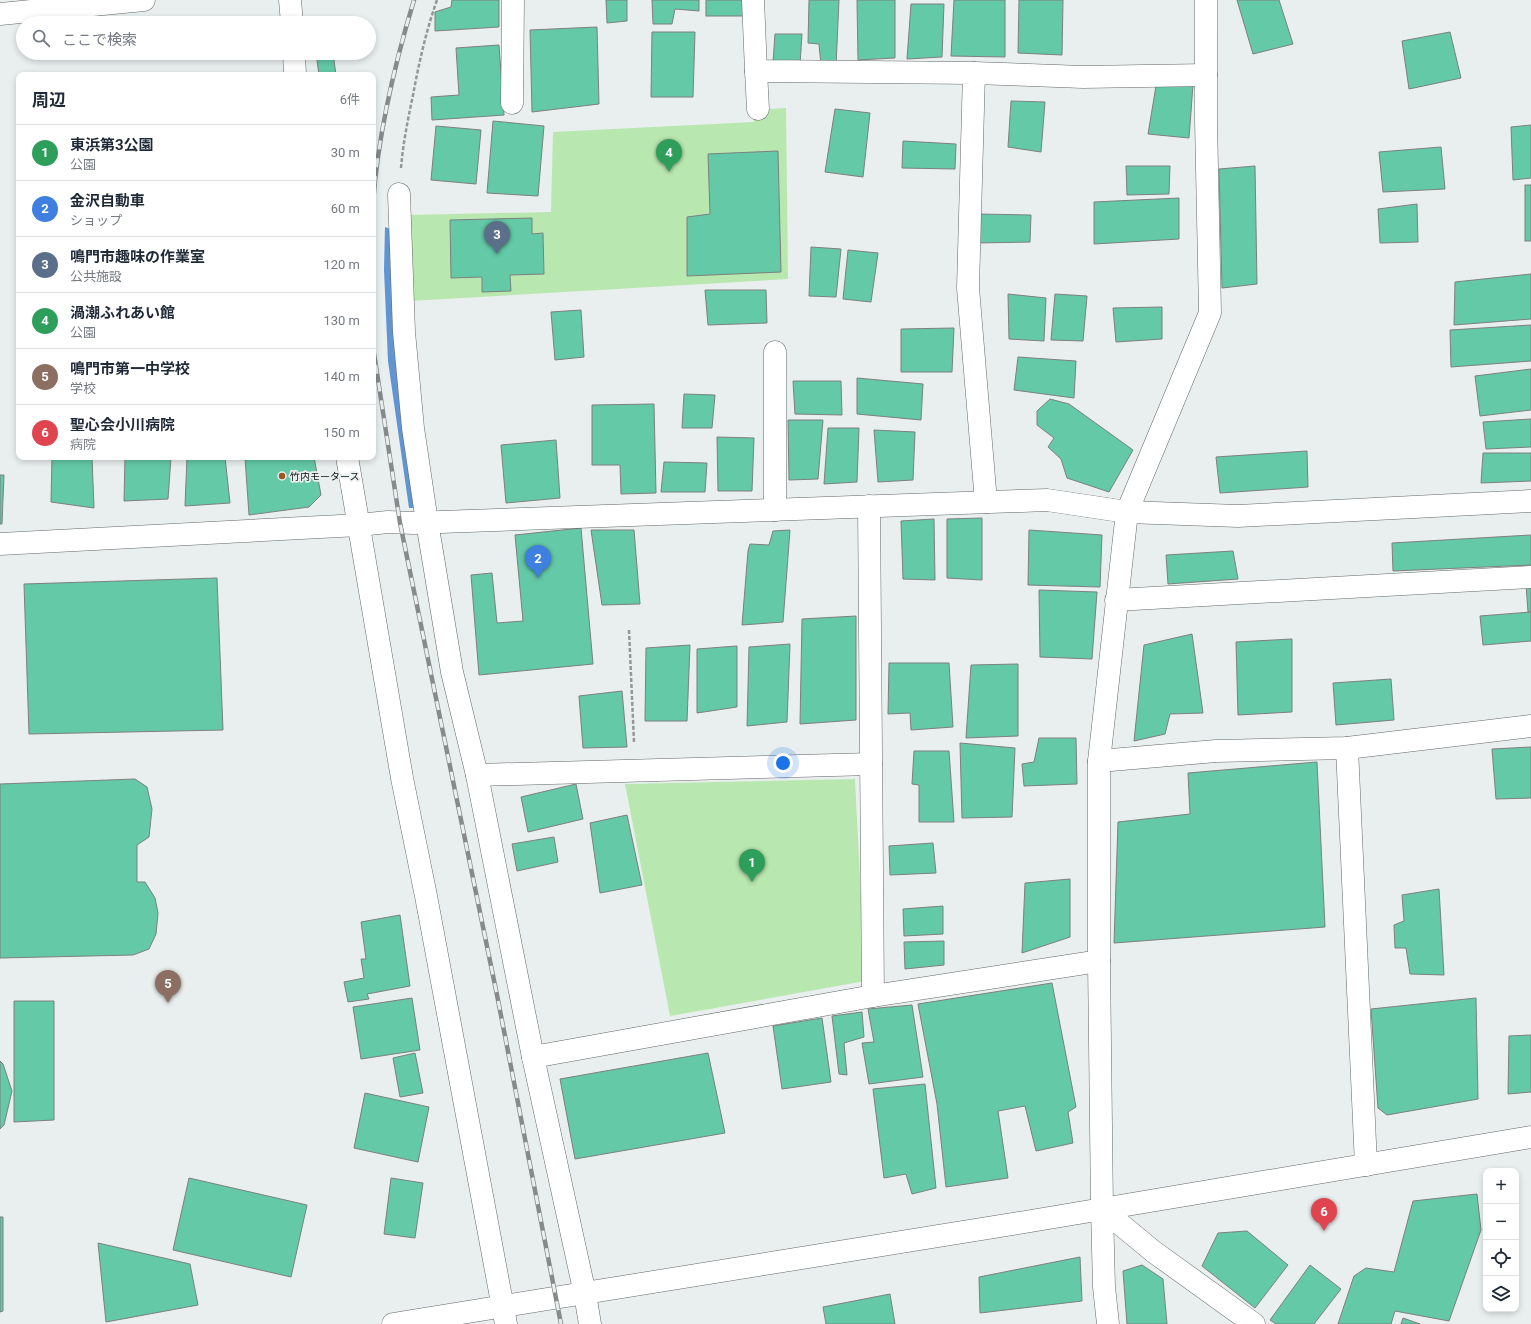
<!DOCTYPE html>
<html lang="ja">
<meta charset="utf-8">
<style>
body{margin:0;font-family:Roboto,"Noto Sans JP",sans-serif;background:#f6f6f7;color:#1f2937}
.controls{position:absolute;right:12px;bottom:12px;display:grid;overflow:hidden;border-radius:8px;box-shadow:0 2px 6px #0003}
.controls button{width:36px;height:36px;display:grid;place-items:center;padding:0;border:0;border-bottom:1px solid #e0e1e3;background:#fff;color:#1f2937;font:20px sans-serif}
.you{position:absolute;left:783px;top:763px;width:14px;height:14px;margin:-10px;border:3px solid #fff;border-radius:50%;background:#1a73e8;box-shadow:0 0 0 6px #1a73e833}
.badge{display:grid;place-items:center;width:26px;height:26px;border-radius:50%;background:#995824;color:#fff;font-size:13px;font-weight:700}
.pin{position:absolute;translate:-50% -33px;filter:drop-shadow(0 1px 2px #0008)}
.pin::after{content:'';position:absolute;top:21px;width:14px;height:12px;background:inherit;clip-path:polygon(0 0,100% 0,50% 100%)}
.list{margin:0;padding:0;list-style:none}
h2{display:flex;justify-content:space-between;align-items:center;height:52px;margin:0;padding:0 16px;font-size:17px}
h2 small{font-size:13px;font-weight:400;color:#747a83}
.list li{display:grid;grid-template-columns:26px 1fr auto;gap:12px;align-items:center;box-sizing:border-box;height:56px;padding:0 16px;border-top:1px solid #e0e1e3}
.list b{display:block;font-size:15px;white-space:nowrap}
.list p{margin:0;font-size:13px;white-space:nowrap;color:#747a83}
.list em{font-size:13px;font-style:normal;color:#747a83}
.icon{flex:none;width:22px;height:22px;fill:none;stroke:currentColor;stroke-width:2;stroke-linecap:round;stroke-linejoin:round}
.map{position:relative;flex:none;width:1531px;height:1324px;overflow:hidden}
.search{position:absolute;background:#fff;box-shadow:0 2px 6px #0003;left:16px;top:16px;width:360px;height:44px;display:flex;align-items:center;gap:10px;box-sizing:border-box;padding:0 14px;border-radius:22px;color:#747a83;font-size:15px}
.panel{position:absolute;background:#fff;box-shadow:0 2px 6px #0003;left:16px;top:72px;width:360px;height:388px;border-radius:8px}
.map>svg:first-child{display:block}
</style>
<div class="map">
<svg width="1531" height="1324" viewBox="0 0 1531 1324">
<rect width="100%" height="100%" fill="#e9eeee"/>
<g fill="#b9e7b0">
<polygon points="786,108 788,279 409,301 406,215 551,212 553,132 754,122 754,110"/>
<polygon points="855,779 865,981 670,1016 625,784"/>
</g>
<polygon fill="#6094d3" points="385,227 393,230 417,508 409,508 388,361 384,270"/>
<g fill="#63c9a6" stroke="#7c807e">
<polygon points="452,0 499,0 499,27 435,31 435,12 451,7"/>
<polygon points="606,0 627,0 627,21 607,23"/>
<polygon points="652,0 699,0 699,11 675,9 672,24 653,24"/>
<rect x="706" y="0" width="39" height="16"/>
<polygon points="809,0 839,0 836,66 821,65 819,44 808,43"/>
<polygon points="857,0 895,0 895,58 858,60"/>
<polygon points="954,0 1005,0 1005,57 951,56"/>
<polygon points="1019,0 1063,0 1062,55 1018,53"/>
<polygon points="1237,0 1279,0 1293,44 1253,54"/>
<polygon points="911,4 944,4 942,57 907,59"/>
<polygon points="597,27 599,104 532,112 530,30"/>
<polygon points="652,32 695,32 693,97 651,97"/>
<polygon points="1450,32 1461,78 1409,89 1402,41"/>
<polygon points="775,34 802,34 800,65 773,63"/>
<polygon points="499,45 504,115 432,120 431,97 459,95 456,48"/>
<polygon points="316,53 333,53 336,75 319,75"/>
<polygon points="1157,80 1193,85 1189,138 1148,134"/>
<polygon points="1011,101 1045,102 1041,152 1008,147"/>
<polygon points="835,109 870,113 863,177 825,172"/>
<polygon points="493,121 544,126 538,196 487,193"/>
<polygon points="1531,125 1531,178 1513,180 1511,127"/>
<polygon points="436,126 481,130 476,184 431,180"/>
<polygon points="903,141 956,144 955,169 902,168"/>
<polygon points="1441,147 1445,189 1383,192 1379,152"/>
<polygon points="778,151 781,272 687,276 687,217 710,214 708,154"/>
<polygon points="1126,166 1170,166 1169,194 1127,195"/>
<polygon points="1255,166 1257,284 1222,288 1219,169"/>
<rect x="1525" y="185" width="6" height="56"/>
<polygon points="1179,198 1179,239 1094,244 1094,202"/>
<polygon points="1417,204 1418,242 1380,243 1378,209"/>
<polygon points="978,214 1031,215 1030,242 977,243"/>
<polygon points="532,218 532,234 543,233 544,274 510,275 511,291 482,292 482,277 451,278 450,220"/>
<polygon points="811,247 841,249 836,297 809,296"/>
<polygon points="848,250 878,253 871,302 843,299"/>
<polygon points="1531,274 1531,319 1454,325 1455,282"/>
<polygon points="705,290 766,290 767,323 708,325"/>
<polygon points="1008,294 1046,298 1044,341 1009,339"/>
<polygon points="1055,294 1087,296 1083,341 1051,340"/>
<polygon points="1162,307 1162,339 1116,342 1113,308"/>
<polygon points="581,310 584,357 555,360 551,312"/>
<polygon points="1531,325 1531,361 1451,367 1450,330"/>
<polygon points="954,328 952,372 901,372 901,329"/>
<polygon points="1018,357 1076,361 1074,398 1014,390"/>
<polygon points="1531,369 1531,410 1480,416 1475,376"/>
<polygon points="857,378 923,384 921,420 857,414"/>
<polygon points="793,381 841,381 842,415 795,414"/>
<polygon points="684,394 715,395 712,428 682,428"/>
<polygon points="1050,399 1069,404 1133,450 1109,492 1067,478 1061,459 1048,447 1054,438 1037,425 1037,411"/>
<polygon points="654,404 656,493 621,494 620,465 592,465 592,405"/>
<polygon points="1531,419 1531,447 1486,449 1483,422"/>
<polygon points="788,420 823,420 818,479 789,480"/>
<polygon points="828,428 859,428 857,482 824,484"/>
<polygon points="874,430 915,432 913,480 878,482"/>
<polygon points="717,437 754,438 752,491 718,491"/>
<polygon points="556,440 560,498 506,503 501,445"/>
<polygon points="1307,451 1308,487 1220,493 1216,457"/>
<polygon points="1483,453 1531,453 1531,481 1481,483"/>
<polygon points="52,457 92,457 94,508 51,502"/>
<polygon points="125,457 171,457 168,499 124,501"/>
<polygon points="187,457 225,457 230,503 185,506"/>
<polygon points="245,457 314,457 321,495 309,507 249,515"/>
<polygon points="664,462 707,463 705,492 661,492"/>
<polygon points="0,475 4,475 2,524 0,524"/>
<polygon points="982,518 982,580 947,578 947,519"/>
<polygon points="934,519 935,580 903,579 901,521"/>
<polygon points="581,528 593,664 479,675 471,575 492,573 497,623 523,621 515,535"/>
<polygon points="591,530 634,530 640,604 602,605"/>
<polygon points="790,530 783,622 742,625 748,551 750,544 769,545 773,531"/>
<polygon points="1029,530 1102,535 1100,587 1028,585"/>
<polygon points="1531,535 1531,565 1393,571 1392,543"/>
<polygon points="1233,551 1238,579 1168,584 1166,555"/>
<polygon points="217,578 223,730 29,734 24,584"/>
<polygon points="1531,583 1531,611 1528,612 1526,584"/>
<polygon points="1039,590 1097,592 1092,659 1040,657"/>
<polygon points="1531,612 1531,641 1483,645 1480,616"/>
<polygon points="856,616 856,720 800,724 802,619"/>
<polygon points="1192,634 1203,713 1170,714 1165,734 1134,741 1144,645"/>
<polygon points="1292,639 1292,712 1238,715 1236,642"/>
<polygon points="790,644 787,722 747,726 749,647"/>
<polygon points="690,645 687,721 645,721 646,648"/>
<polygon points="737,646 737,707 697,713 697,649"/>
<polygon points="889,663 949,663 953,727 911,730 910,713 888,714"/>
<polygon points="1018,664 1018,736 966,738 971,665"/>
<polygon points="1391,679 1394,720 1336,725 1333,683"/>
<polygon points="622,691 627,747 583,748 579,696"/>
<polygon points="1039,738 1076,738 1077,784 1024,786 1022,764 1034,762"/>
<polygon points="960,743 1015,748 1012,817 962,818"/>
<polygon points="1531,747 1531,798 1496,799 1492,749"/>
<polygon points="914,751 949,751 954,822 919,822 919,785 912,784"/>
<polygon points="1317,762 1325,927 1114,943 1118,822 1190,814 1188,773"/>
<polygon points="135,779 147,787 152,809 149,837 137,845 137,882 145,882 155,898 158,913 156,934 149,949 133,955 0,958 0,784"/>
<polygon points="576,784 583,819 528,832 521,797"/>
<polygon points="627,815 642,885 600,893 590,823"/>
<polygon points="554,837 558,862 517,871 512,844"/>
<polygon points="933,843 936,873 890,875 889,846"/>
<polygon points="1070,879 1070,937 1022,953 1025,883"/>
<polygon points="1439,889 1444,975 1410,974 1406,948 1395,948 1394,925 1404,921 1402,895"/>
<polygon points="943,906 943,934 904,936 903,909"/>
<polygon points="400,915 410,986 367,994 369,999 348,1002 344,982 364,978 361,959 366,959 361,922"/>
<polygon points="944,941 944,965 905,969 904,942"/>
<polygon points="1052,983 1076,1107 1068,1112 1073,1143 1036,1151 1025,1106 998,1111 1008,1178 946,1187 937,1104 918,1004"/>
<polygon points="412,998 420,1050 361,1059 353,1007"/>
<polygon points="1476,998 1478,1099 1387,1115 1378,1108 1371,1009"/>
<polygon points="14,1001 54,1001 54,1120 14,1122"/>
<polygon points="912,1005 923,1077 869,1084 862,1043 874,1042 868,1009"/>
<polygon points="862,1012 864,1037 844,1043 847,1075 839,1074 832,1016"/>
<polygon points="822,1018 831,1082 782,1089 773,1026"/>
<polygon points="1531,1035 1531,1092 1508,1094 1509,1036"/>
<polygon points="415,1053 423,1093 400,1097 393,1058"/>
<polygon points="708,1053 725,1133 575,1159 560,1079"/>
<polygon points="0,1061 3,1064 12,1091 4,1125 0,1129"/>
<polygon points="925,1084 936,1188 912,1194 906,1174 884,1178 873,1089"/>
<polygon points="365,1093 429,1107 418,1162 354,1148"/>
<polygon points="189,1178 307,1205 291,1277 173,1250"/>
<polygon points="391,1178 423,1183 415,1238 384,1234"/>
<polygon points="1477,1194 1481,1230 1449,1321 1395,1311 1391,1324 1338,1324 1354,1276 1366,1268 1394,1272 1413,1201"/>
<polygon points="0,1217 3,1217 3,1311 0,1312"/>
<polygon points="1247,1231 1288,1265 1255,1308 1202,1266 1218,1233"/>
<polygon points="98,1243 190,1264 198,1305 106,1322"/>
<polygon points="1080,1257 1082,1301 980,1313 979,1277"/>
<polygon points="1142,1265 1163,1279 1167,1324 1127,1324 1123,1271"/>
<polygon points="1310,1265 1341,1289 1314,1324 1276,1324 1270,1320"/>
<polygon points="890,1294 895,1324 826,1324 823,1307"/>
<polygon points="1403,1318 1420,1324 1401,1324"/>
</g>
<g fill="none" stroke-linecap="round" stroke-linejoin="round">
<defs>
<g id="minor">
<polyline points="753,0 756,71 974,73 968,288 986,502"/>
<polyline points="756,71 758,109"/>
<polyline points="974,73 1083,77 1206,75"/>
<polyline points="512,103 513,0"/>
<polyline points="399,194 404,332 413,428 427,522 452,672 477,775 533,1057 585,1294 590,1324"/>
<polyline points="775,352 775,510"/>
<polyline points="869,506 873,996 1099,961"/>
<polyline points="0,544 359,525 388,522 413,523 1047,500 1127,512 1238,516 1531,501"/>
<polyline points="1116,600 1531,577"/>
<polyline points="1347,748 1366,1165"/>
<polyline points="1099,761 1216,751 1347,748 1531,726"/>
<polyline points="477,775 871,764"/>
<polyline points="533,1057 873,996"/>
<polyline points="1102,1209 1154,1252 1254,1324"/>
<polyline points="1108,1324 1104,1287 1102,1209 1099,961 1099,761 1127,512 1210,313 1206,120 1206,0"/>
</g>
<g id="tertiary">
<polyline points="290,0 292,23"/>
<polyline points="0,14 144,0"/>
<polyline points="294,53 295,75"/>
<polyline points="347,457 402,778 426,896 506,1324"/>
<polyline points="393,1324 1025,1222 1531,1137"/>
</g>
</defs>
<use href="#minor" stroke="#646868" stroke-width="23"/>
<use href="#tertiary" stroke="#646868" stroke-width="23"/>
<g stroke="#939797" stroke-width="2.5" stroke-dasharray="4 2" stroke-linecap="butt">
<path d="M401,168C403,143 408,119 413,95C419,63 426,31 437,0"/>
<polyline points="629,630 634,742"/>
</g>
<use href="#minor" stroke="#fff" stroke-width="22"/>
<use href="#tertiary" stroke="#fff" stroke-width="22"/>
<defs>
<g id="rail">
<path d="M373,203C378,135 394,66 414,0"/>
<polyline points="373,347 400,523 497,995 561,1324"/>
</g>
</defs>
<use href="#rail" stroke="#868a8a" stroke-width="4.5"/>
<use href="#rail" stroke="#e9eeee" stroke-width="3" stroke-dasharray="9" stroke-linecap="butt"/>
</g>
<circle fill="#995824" stroke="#e9eeee" stroke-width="1.5" cx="282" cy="476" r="4"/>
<g text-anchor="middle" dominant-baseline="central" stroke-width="3.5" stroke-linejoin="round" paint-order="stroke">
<g font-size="10" fill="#0e1010" stroke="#e9eeee" text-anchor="start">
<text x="290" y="476">竹内モータース</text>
</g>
</g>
</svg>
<div class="controls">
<button>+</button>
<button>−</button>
<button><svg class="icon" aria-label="locate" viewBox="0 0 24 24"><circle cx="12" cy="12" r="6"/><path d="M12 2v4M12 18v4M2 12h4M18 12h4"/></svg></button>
<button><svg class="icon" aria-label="layers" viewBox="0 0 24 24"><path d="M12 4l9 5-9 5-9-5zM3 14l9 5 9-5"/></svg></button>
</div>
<div class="you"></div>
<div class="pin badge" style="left:752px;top:882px;background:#2e9e5b">1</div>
<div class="pin badge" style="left:538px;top:578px;background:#3f7fe0">2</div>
<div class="pin badge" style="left:497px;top:254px;background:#5c6f8a">3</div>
<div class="pin badge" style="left:669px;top:172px;background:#2e9e5b">4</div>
<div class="pin badge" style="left:168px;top:1003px;background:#8d6e63">5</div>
<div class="pin badge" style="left:1324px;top:1231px;background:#e0444e">6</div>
<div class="search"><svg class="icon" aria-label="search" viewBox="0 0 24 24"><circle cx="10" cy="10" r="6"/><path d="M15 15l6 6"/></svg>ここで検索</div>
<section class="panel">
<h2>周辺<small>6件</small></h2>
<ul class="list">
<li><span class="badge" style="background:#2e9e5b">1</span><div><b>東浜第3公園</b><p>公園</p></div><em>30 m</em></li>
<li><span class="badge" style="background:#3f7fe0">2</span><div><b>金沢自動車</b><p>ショップ</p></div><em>60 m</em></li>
<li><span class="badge" style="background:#5c6f8a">3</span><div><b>鳴門市趣味の作業室</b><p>公共施設</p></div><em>120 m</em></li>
<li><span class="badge" style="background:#2e9e5b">4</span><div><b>渦潮ふれあい館</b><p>公園</p></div><em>130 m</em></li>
<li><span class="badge" style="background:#8d6e63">5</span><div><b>鳴門市第一中学校</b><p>学校</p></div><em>140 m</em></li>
<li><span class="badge" style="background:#e0444e">6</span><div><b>聖心会小川病院</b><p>病院</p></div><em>150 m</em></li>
</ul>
</section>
</div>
